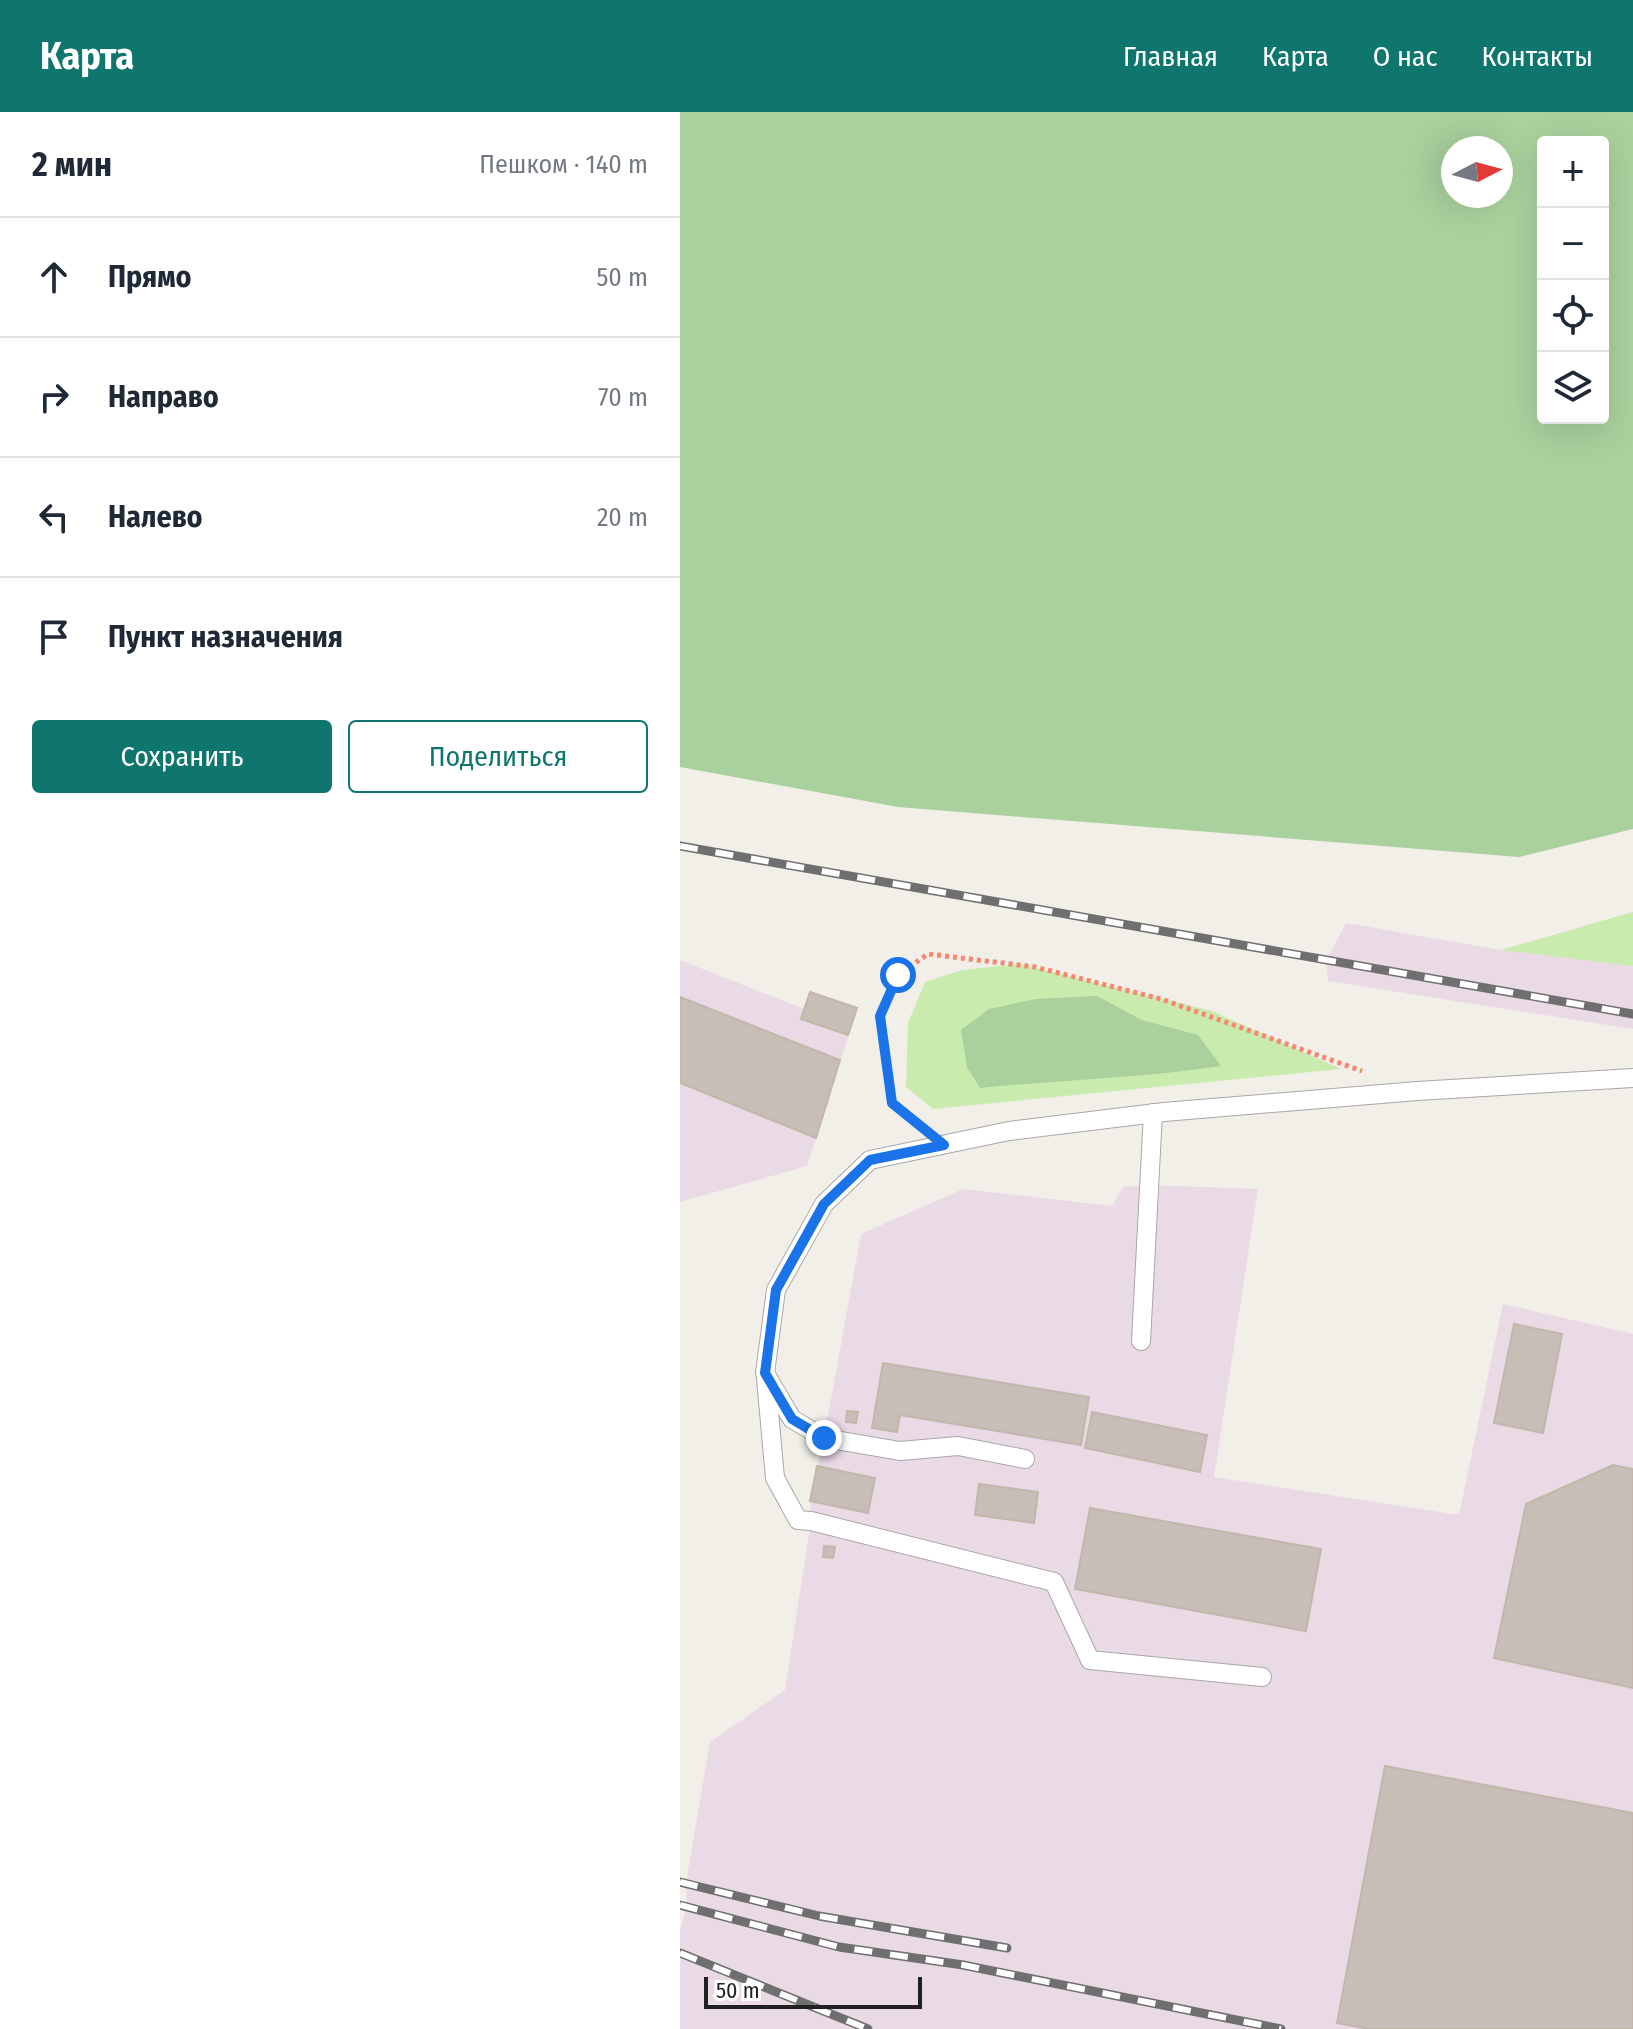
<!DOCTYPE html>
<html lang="ru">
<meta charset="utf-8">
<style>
body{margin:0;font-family:"Fira Sans Condensed",sans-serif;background:#f2f2f3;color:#1f2937}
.controls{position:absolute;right:24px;top:24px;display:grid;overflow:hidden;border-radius:8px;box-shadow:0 8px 32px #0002}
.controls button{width:72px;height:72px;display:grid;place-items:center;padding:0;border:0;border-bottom:2px solid #e0e1e3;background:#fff;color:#1f2937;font:40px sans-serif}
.compass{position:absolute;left:761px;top:24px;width:72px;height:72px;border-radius:50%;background:#fff;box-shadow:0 8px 32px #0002;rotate:84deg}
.scale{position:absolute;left:24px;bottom:20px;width:218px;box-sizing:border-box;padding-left:8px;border:4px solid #212121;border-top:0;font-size:22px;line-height:28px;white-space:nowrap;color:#212121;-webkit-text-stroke:6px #fff;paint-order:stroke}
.stop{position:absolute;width:24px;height:24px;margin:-18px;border:6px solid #1a73e8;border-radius:50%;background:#fff}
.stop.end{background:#1a73e8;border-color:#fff;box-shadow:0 2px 8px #0008}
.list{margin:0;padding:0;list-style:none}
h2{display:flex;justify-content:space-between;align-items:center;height:104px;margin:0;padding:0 32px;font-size:34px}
h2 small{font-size:26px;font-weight:400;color:#747a83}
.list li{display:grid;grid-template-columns:52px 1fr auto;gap:24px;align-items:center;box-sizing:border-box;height:120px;padding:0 32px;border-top:2px solid #e0e1e3}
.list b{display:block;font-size:30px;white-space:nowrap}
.list em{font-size:26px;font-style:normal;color:#747a83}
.actions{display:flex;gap:16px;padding:24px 32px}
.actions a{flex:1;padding:18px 0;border:2px solid #0f766e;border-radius:8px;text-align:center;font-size:28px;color:#0f766e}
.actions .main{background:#0f766e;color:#fff}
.icon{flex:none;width:44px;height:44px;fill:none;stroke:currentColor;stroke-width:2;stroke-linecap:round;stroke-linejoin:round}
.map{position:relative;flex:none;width:953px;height:1917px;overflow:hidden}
header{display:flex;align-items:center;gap:48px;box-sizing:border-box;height:112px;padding:0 40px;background:#0f766e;color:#fff}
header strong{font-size:38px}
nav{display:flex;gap:44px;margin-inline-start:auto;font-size:28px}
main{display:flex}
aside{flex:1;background:#fff}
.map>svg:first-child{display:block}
</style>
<header>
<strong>Карта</strong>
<nav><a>Главная</a><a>Карта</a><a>О нас</a><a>Контакты</a></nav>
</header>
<main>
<aside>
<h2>2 мин<small>Пешком · 140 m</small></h2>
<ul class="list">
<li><svg class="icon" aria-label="ahead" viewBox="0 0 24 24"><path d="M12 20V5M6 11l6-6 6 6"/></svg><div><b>Прямо</b></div><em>50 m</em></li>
<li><svg class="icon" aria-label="right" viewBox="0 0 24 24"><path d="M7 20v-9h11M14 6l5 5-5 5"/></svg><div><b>Направо</b></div><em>70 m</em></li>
<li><svg class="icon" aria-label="left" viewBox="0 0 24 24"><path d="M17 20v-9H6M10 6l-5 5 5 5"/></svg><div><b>Налево</b></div><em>20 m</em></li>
<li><svg class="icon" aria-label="arrive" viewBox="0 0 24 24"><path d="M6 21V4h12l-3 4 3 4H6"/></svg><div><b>Пункт назначения</b></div></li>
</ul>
<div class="actions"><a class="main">Сохранить</a><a>Поделиться</a></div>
</aside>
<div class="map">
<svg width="953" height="1917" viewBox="0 0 953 1917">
<rect width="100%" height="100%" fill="#f1efe8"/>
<g fill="#eadae6">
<polygon points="953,800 953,917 648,869 646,849 666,811 821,838"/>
<polygon points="0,848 124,897 130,880 177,896 127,1054 0,1090"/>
<polygon points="469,1073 578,1077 534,1365 779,1403 823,1192 953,1222 953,1917 0,1917 0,1818 7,1795 6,1771 30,1630 105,1578 131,1409 130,1389 144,1326 181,1122 283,1077 432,1094 443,1075"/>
</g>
<g fill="#c9ebae">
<polygon points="953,800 953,854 821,838"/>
<polygon points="341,852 532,899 661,957 253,997 226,975 228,911 245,870 282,858"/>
</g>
<g fill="#a9d09d" fill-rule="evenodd">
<path d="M0,0H953V717L839,745L218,695L0,655ZM863,30H923V306H863ZM773,36H821V84H773Z"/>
<path d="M417,884L462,908L518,923L541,954C461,966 380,968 300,976L287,955L281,918L309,897L356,887Z"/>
</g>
<g fill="#c6beb7" stroke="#c3b6aa" stroke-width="2">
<polygon points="130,880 177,896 168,923 121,907"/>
<polygon points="0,885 160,948 136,1026 0,971"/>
<polygon points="834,1212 882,1222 863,1321 814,1311"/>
<polygon points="203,1251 409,1285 401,1333 220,1303 217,1320 192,1316"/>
<polygon points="167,1299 178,1300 176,1311 166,1310"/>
<polygon points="412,1300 527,1323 520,1360 405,1336"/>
<polygon points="933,1353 953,1357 953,1576 814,1546 846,1392"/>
<polygon points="137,1354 195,1366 188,1401 130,1389"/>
<polygon points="299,1372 358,1380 354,1411 295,1403"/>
<polygon points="410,1396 641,1437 626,1519 395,1477"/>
<polygon points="144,1434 155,1435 153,1446 143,1445"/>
<polygon points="705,1654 953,1701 953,1917 689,1917 657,1911"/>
</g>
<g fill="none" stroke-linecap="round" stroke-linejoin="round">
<defs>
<g id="lane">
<polyline points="461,1229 473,1001"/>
<polyline points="86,1267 95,1366 118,1408 131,1409 374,1470 410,1548 582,1565"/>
<polyline points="345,1347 278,1334 220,1339 144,1326 112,1307 85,1261 96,1178 144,1092 190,1048 329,1019 484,1000 737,979 953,966"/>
</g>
</defs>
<use href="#lane" stroke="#a8a8a8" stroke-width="20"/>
<polyline stroke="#fa8570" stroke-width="5" stroke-dasharray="4 4" stroke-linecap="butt" points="241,1015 212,991 200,904 218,863 248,842 355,855 481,887 682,959"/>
<use href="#lane" stroke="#fff" stroke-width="18"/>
<defs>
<g id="rail">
<polyline points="0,734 953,902"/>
<polyline points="0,1770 139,1804 327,1836"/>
<polyline points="0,1793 159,1835 283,1853 601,1917"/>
<polyline points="0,1841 188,1917"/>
</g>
</defs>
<use href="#rail" stroke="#6f6f6f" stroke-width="9"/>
<use href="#rail" stroke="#fff" stroke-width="6" stroke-dasharray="18" stroke-linecap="butt"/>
</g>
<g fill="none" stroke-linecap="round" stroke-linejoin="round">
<polyline stroke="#1a73e8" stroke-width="10" points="144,1326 112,1307 85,1261 96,1178 144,1092 190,1048 264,1033 212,991 200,904 218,863"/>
</g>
</svg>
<div class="controls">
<button>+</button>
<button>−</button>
<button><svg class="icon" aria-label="locate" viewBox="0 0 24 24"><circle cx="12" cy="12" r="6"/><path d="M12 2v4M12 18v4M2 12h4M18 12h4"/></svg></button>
<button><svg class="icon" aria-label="layers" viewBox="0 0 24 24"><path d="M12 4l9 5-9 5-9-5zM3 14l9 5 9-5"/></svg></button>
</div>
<svg class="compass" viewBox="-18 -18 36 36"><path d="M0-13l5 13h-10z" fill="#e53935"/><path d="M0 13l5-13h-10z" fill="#747a83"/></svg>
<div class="scale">50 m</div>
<div class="stop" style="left:218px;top:863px"></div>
<div class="stop end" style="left:144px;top:1326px"></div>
</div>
</main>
